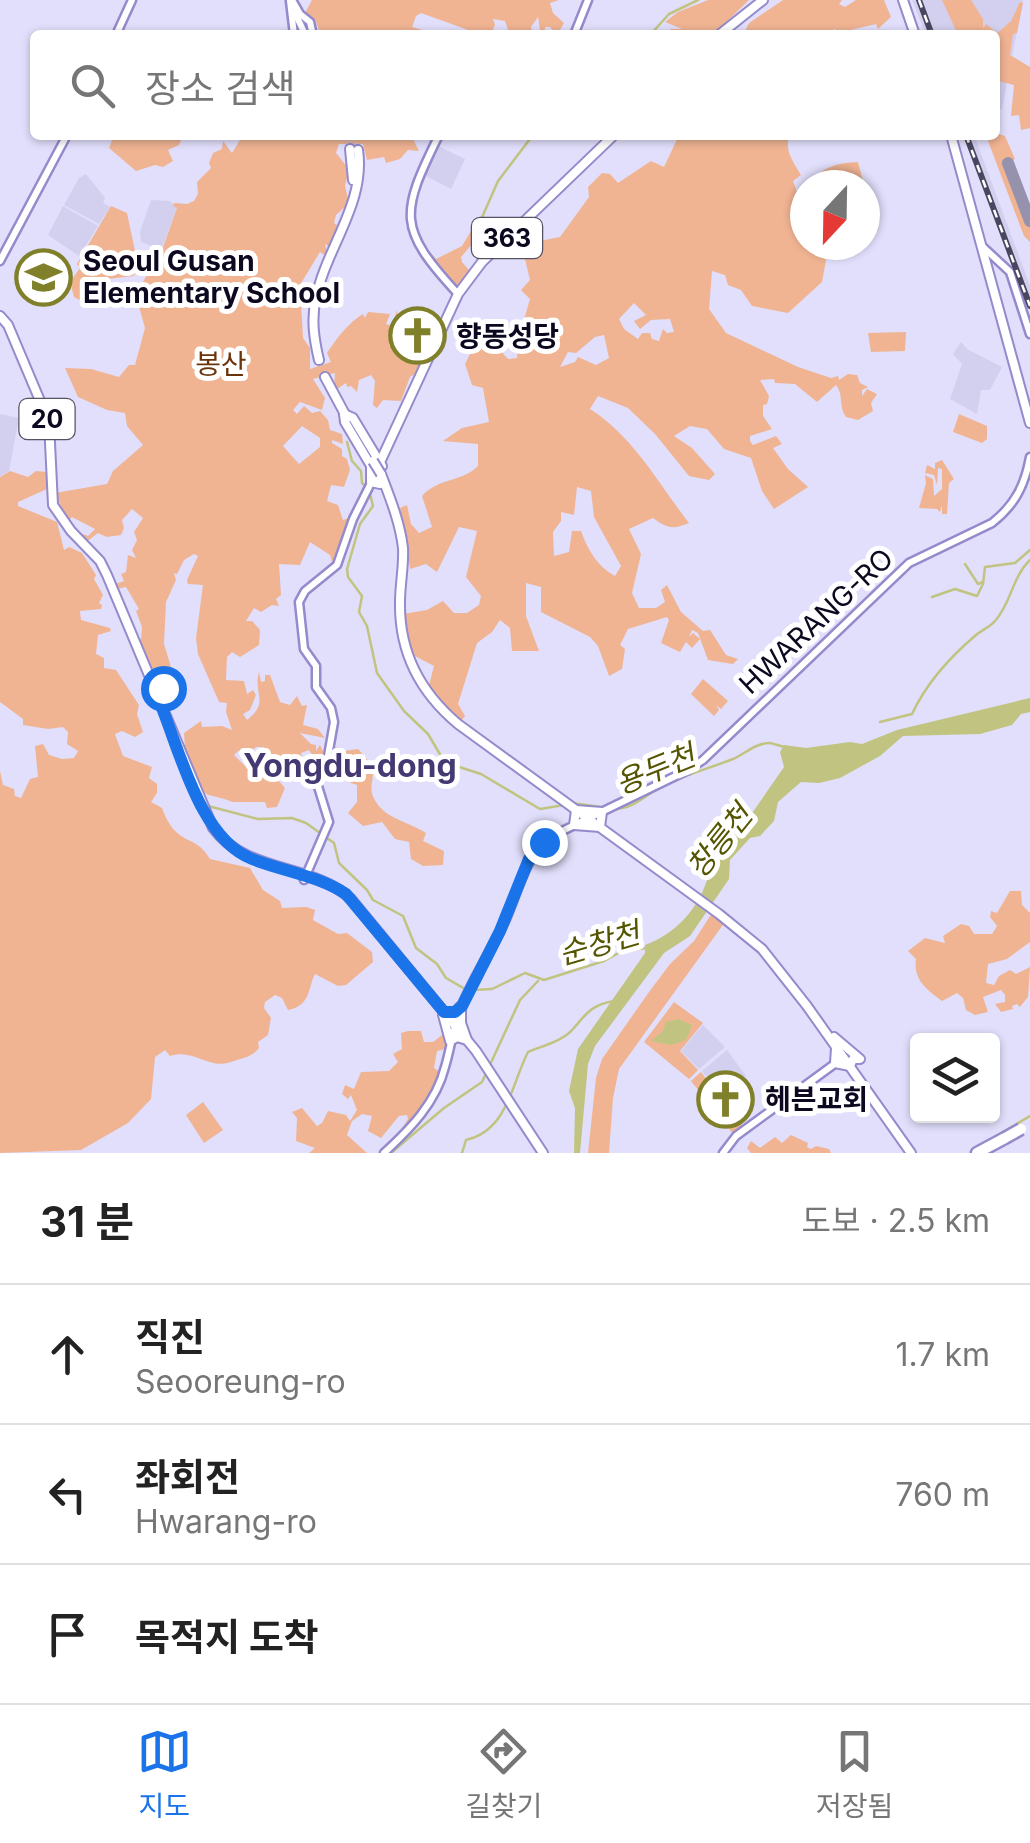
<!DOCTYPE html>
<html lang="ko">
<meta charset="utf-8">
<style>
body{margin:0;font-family:Inter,"Noto Sans KR",sans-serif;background:#f2f2f2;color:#222}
.controls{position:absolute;right:30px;bottom:30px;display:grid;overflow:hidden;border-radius:10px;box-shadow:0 2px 8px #0004}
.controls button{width:90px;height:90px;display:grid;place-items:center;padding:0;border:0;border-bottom:2px solid #e0e0e0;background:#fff;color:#222;font:50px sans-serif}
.compass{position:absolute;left:790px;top:170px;width:90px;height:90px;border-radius:50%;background:#fff;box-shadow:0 2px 8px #0004;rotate:202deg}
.stop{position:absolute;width:30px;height:30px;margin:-22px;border:8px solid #1a73e8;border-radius:50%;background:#fff}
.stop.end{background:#1a73e8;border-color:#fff;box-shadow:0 2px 10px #0008}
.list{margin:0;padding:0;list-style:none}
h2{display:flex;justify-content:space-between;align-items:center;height:130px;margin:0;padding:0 40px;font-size:42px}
h2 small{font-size:32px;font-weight:400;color:#767676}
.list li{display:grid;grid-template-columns:65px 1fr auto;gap:30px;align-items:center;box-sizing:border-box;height:140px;padding:0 40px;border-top:2px solid #e0e0e0}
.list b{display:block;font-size:38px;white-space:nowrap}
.list p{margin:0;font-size:32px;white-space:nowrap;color:#767676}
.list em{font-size:32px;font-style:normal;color:#767676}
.icon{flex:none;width:55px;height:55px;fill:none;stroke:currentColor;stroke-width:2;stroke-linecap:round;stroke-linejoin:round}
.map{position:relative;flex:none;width:1030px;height:1153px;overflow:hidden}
.search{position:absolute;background:#fff;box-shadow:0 2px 8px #0004;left:30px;right:30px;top:30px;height:110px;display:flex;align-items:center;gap:25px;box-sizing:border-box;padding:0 35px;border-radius:10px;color:#767676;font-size:38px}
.sheet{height:550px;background:#fff}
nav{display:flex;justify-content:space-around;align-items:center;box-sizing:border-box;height:140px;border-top:2px solid #e0e0e0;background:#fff;font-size:28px;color:#767676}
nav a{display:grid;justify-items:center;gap:5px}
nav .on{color:#1a73e8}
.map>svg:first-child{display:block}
</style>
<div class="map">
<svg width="1030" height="1153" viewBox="0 0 1030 1153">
<rect width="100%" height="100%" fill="#e1dffb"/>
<g fill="#d3d0ef">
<polygon points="912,0 1023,0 1002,109 995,112 995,35 938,35 935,28 937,35 926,35"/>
<polygon points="964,135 974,135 1019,256 1030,286 1030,311"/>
<polygon points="438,146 465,159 451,189 424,175"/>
<polygon points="86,174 105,198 103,203 110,207 99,224 64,205 79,178"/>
<polygon points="151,200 170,201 177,208 161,250 141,242 140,232"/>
<polygon points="63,206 98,226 79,256 48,235"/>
<polygon points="961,342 967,349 1002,367 990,390 981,390 977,414 950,399 962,364 953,354"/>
<polygon points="0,414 19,418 9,471 0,476"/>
<polygon points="703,1025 725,1047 699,1069 681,1051"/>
<polygon points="727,1050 746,1076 720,1094 702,1071"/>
</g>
<g fill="#f0b493" fill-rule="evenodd">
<polygon points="312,0 559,0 550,3 553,13 564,23 557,35 550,27 545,27 545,32 540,30 538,17 531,27 532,31 536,30 541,35 510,35 505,21 493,19 495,25 490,35 482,35 421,13 416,16 412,27 440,35 321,35 316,22 305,13"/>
<polygon points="708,0 749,0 713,35 683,35 682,32 681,35 665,35 671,29 682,29 665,22 678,12"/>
<polygon points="783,0 842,0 839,4 845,7 856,0 884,0 891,17 878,29 876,24 842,32 834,29 828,35 743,35 749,23"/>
<polygon points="942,0 971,0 983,19 983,29 986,24 995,31 987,35 958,35"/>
<polygon points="1020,2 1023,3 1017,33 1013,34 1010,55 1030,67 1030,128 1021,130 1019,115 1011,116 1014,85 995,80 995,35 1011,21"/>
<polygon points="996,133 1005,136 1015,159 1006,164 1030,227 1030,242 1024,236 988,141 990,136"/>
<polygon points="114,135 183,135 179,145 168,150 173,161 163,167 155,165 136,171 109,148"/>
<path d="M243,135H411L419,151L408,150L400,159L386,163L384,157L367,160L363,144H339L336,153L349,169L345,186L349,203L336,215L334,223L337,225L330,247L325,244L327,252L324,255L320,252L300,285L303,338L310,348V369L331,362L327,353C336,339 349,322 363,314L365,318L368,312L390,314L386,324L392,326L397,310L399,330L389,345L393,349L400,341L401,346L408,343L410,357H424L417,373L410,377L401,401L383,400L377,408L373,405L375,381L371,375L359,380L357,392L351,386L347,387L346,383L337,389L334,386L335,373L313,379L325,398L322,410L300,402L293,410L297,414L304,406L312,413L320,411L328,420L330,430L342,434L343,444L332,440V443L342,449V456L347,459L350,470L344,487L331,485L327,501L338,505L343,520L352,517L337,563L333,565L330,555L310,542L300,565L279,564L281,595L276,599L279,606L272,605L261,612L254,608L246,621H252L260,630L259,645L240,657L232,652L227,657L226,680L244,681L247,694L253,690L256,695L250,710L243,714L247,720C270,702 253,695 259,672L261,682L265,681V675H270L280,702L290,705L297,696L302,706L307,705L303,725L318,729L325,738L300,733L311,744L316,745V751L320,745L325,755L319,765L309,750L301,753L303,761L287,767V762L270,757L264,747H256L248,754L238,751L234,755L248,769L277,779L285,788L277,807L267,808L265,802H232C224,798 219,798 209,795C195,790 187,759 181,746L185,748L184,733L201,721L202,727L222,726L232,730L226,712L227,703L219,702L198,654L196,638L203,585L188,584L187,580L198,556L194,554L184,560L177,574L174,573L176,580L166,602L164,644L174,677L169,686C150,684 145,658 137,641L141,639L142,627L136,611L139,609L126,587L112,590L110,586L124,581L121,574L126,572L128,555L136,558L132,550L137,540L134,532L143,518L132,509L122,520L124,528L121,535L107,537L98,533L85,543L81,540L83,534L88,536L95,529L72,517L68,522L55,493L107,484L113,471L143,445L127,426L125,413L107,410L78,397L65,368L91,369L119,377L129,365H135L145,328L138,303L142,297L141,285L162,250L177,208L173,206L174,203L187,204L194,201L198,194L197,182L211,168L209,163L213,153L222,149L223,141L232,153ZM302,426L320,438V447L299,464L283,446Z"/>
<path d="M679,135H790C783,149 794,163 801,175L793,181L797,192L805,188V245H851L827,255L822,282L788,313L752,306L741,290L728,285L725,275L712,271L709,309L726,333L798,367L831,378L838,376L839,380L848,374L857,375L860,383L868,387L862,390V396L867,389L877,394L871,403L873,411L858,420L846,417C838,406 844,395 836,385L817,402L795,384L775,383L774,379L760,380L769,396L767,404L763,405V416L772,429L750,436V441L753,445L776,436L782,444L773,448L788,469L808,487L774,509L762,491L751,458L724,449L707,429L690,426L674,436L692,448L715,474L709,480L689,476L655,434L628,408L598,396L590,409C634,437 658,483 689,523C673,530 666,528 653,518L629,529L641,554L632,593L639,608H656L665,602L661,590L667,585L681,612L703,631L710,630L726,655L738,659L733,664L708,660L698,633L692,630L689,637L693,633L700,639L692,648L686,642L680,652L661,643L669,620L667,617L628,629L620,645L625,649L622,669L609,676L598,646L590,637L541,612V587L526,583V616L539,651H512L510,628L500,620L492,632L477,643L458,704L465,716L462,720L428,689L434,666L413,655L403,614L427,610L443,601L454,613H467L479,605L481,596L466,577L477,531L459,527L437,572L426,564L410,569L400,508L407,505L411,524L419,533L432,527L422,496C438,478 462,482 478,466V444L443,441L462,428L489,422L483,388L472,385L465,364L473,348L490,339L508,359L517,358L518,340L530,299L521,290L530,280L523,251L534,242L560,237L589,197L588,187L602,173L610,174L618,183L651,161L664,167ZM634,303L646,315L634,321L640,329L651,320L670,319L674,332L667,333L663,329L659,341L652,339L650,333H642L638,339L624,329L619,319ZM604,335L609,358L596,365L578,357L575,362L560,367L568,352L576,353L595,337ZM577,487L591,491L594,517L621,566L615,576C597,566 588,550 581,531H572L569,552L554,556L553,532L561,521V512L574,515Z"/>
<path d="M858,162L864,185H808C823,167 835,163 858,162Z"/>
<polygon points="111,206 127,213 139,270 133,276 108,279 93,307 74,297 70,282 80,268 77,264"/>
<polygon points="471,231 480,235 461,257 462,262 469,270 458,285 454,285 424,251 417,237 436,259 462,246"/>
<polygon points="906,332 905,351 871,352 868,333"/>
<polygon points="959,414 987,426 987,439 982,443 953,432"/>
<polygon points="942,460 954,479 949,483 947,514 942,514 942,505 940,512 937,509 919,508 926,483 925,475 933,479 934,496 942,489 942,469 938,468 937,485 934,475 925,473 927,465 935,469 935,463"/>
<path d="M10,471L28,477L36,471L46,472L47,489L18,502V506L57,522L64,550L69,547L82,553L96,575L94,579L103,595L99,603L102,605L101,609L80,611L81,620L110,628L111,631L98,635L96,654L104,658V668L116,670L139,705L137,714L143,732L135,737L122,731L115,734L123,756L152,767L149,778L157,784V793L151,802L162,808C177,849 195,832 210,859L250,868L263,890L280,901L282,908L306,907L315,910L313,920L338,934L347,933L372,952L373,962L346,985L338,986L315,974C308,987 311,1006 288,1010L282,998L275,995L265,1002L264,1008L271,1018L268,1035L258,1042L259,1048C251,1058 242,1058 231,1062C208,1070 194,1048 170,1056L165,1050L155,1057L151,1099L128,1123L81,1150L0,1153V771L3,785L14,789L15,796L21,798L30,779L38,777L35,746L43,744L49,755L62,759L74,758L78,751L67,744L68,732L63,727L48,729L23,725V719L0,702V477Z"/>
<polygon points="703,679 728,701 721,709 716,705 719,710 714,716 691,694"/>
<path d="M333,746L344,751L358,749C388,779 360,781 378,805C389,819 411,823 426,833L423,841L444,851L443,865L423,866L411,859L409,842L395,839L382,822L363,826L348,813L357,802V785L329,775L322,768Z"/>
<path d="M1010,891H1021L1022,905L1030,913V942L1007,959L988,964L986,983L994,985L999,976L1010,970L1016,974L1030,967L1028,997L1020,1007L1017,1004L1012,1006L1013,1009L1001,1012L995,1004L1005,1002V995L1001,990L983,997L988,1012L975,1015L966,1010L963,998L957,993L942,1001C927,990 913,980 916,959L908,951L925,938L945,943L943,936L961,924L969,926L974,934H992L997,926L990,917L991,911L997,913Z"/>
<polygon points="712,913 725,922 619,1069 613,1098 609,1153 588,1153 596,1078 602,1059 649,992 670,964 694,941"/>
<polygon points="674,1002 703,1023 680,1051 698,1070 689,1079 644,1042"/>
<polygon points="408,1031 421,1031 424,1042 433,1042 446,1032 445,1049 437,1051 434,1068 440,1072 422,1108 403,1133 397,1136 408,1119 407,1115 399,1116 381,1138 368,1131 372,1116 362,1114 352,1121 347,1135 367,1153 309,1153 315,1148 296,1141 297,1118 292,1112 302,1108 317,1126 322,1123 328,1111 346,1115 350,1121 357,1110 351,1095 348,1099 342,1094 345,1085 354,1089 361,1072 389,1071 398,1062 393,1054 402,1049 401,1033"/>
<polygon points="701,1072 742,1126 733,1134 691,1081"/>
<polygon points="203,1102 223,1130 204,1143 186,1115"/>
<polygon points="791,1135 808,1143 807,1147 811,1149 816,1146 829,1149 831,1153 751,1153 747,1148 751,1141 760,1148 775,1137 782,1143"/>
</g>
<g fill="#c1c480">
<path d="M1030,698V712L1021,714L1012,725L980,734L903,736L880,756L840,778L819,783L801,782L778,802L774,821L760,836L750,838L730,860L729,879L690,936L664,953L595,1046L588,1064L580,1153H574L575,1108L569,1091L578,1049L645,953V945C676,934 699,908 708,877L784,767L780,752L784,745L806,748L850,742L862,744L897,730Z"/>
<polygon points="678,1019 692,1025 686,1040 671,1045 651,1041 663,1031 666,1022"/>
</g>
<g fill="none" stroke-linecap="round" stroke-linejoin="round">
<g stroke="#c1c480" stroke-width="2.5">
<polyline points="650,35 669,14 698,0"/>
<polyline points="476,231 498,181 533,135"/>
<polyline points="347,442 352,461 361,471 362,483 369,490 373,506 360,524 347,569 348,577 362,596 359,612 367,626 377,673 404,711 428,734 441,756 450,764 481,774 540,809 564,805"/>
<polyline points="965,564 978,584 983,582"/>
<polyline points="932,597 955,589 977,596 983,584 985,567 1015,563 1030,550"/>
<path d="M880,722L912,714C926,684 950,657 976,635C982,630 990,627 995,621C1011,604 1012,577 1030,560"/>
<polyline points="572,803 608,808"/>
<polyline points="208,806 258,819 292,818 306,823 334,843 339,863 367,890 373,900 403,916 416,948 437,964 446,978 465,989"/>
<path d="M615,809C634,808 643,797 658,789C682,775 708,769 733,759C745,754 755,743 770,743C771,743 784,747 785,747"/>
<polyline points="473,990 492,989 525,973 544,980 604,961 624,950 648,948"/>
<polyline points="986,1142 1030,1116"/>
<polyline points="391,1153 444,1108 482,1082 520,1000 538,981"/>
<path d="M462,1153L466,1140C508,1130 511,1085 528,1052C542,1046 563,1041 573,1029C587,1013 591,1005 614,1001"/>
</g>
<polyline stroke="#9692ad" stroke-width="12" points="1008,163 1030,221"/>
<g stroke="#c1bfda" stroke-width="6" stroke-dasharray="6 3" stroke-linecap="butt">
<polyline points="344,135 350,149"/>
<polyline points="351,135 358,150"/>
</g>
<defs>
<g id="secondary">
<polyline points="292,0 300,14 310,22 313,35"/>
<polyline points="290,1 294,35"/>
<polyline points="294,11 304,32"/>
<polyline points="116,35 132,0"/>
<polyline points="574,35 588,0"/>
<path d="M439,135C400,214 397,228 458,294"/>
<polyline points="983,247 1010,272 1030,334"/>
<polyline points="0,261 67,135"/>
<polyline points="304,880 329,822 316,780 328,756 334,722 331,708 316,687 316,666 304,649 299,602 305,591 337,565 353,519 373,479"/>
<path d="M384,1153C410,1129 436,1103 445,1067C451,1047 453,1027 461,1008C473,977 493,949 506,919C520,887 524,857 554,835L688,770L703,760L909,563L992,523C1015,505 1025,485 1030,457"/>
<polyline points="723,1153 736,1136 844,1057"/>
</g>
<g id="primary">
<polyline points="903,0 915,35"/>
<polyline points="719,35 763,0"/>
<polyline points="951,135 1030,423"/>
<polyline points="350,149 353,180"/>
<path d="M0,316L8,325L49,422L53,505L71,531L100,561L107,575L213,828C247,874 312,863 351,899L476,1051L543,1153"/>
<path d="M319,360C314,339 311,319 316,298C326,248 366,203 358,150"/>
<polyline points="325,377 347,418"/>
<polyline points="344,414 353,418 382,466"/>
<polyline points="344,414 345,422 377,476"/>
<polyline points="371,467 371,482 380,484"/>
<polyline points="375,473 458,294 482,262 614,135"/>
<path d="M381,474C390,498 400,522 403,548C404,566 400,584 400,602C399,652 421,693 458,724L719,914L762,949L807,1006L911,1153"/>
<polygon points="576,810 602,812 600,827 574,825"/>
<polyline points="443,1015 450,1041 457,1037 467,1040 461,1023 461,1006 455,1012 444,1012"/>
<polyline points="834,1037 860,1059 853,1059 850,1066 835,1063 836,1048"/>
</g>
<polyline id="highway" points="977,1153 1005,1138"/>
</defs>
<use href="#secondary" stroke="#948acc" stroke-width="11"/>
<use href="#primary" stroke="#948acc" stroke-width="12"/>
<use href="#highway" stroke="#948acc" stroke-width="15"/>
<use href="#secondary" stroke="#fff" stroke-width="6"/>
<use href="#primary" stroke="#fff" stroke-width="8"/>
<use href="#highway" stroke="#fff" stroke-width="10"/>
<defs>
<g id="rail">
<polyline points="919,0 932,35"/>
<polyline points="966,135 1030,306"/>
</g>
</defs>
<use href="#rail" stroke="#4a465f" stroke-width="6"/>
<use href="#rail" stroke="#fff" stroke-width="2.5" stroke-dasharray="8" stroke-linecap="butt"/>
<defs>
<polyline id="primary-bridge" points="373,461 381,474"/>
<polyline id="highway-bridge" points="1005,1138 1021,1129"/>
</defs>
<use href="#primary-bridge" stroke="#948acc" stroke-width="12" stroke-linecap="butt"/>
<use href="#highway-bridge" stroke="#948acc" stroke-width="15" stroke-linecap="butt"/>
<use href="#primary-bridge" stroke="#fff" stroke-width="8"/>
<use href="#highway-bridge" stroke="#fff" stroke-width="10"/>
</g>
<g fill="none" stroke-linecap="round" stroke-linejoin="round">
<path stroke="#1a73e8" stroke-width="12" d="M163,688L160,703C180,751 200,839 252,859C283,871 319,876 346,894L444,1012H455L462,1006L500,931L529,859L544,842"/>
</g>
<defs>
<symbol id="school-ring" viewBox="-11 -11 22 22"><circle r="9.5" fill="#fff" stroke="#7f8029" stroke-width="1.5"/><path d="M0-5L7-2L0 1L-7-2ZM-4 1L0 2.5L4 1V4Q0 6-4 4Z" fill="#7f8029"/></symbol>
<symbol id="church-ring" viewBox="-11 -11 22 22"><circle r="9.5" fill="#fff" stroke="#7f8029" stroke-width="1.5"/><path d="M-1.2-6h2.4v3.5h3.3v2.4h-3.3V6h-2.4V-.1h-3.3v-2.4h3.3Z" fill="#7f8029"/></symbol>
</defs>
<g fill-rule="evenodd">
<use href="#school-ring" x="12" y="246" width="63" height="63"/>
<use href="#church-ring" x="386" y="304" width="63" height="63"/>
<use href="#church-ring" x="694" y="1068" width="63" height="63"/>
</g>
<g text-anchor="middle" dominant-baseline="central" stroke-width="10" stroke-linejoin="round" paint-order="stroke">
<g fill="#fff" stroke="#565262" stroke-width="2.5">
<rect x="472" y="218" width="70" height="40" rx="8"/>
<rect x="19.5" y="399" width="55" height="40" rx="8"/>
</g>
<g font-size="25" font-weight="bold" fill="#0d081f">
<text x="507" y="238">363</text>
<text x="47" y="419">20</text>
</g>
<g font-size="28" font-weight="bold" fill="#0d081f" stroke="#fff" text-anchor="start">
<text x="83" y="261">Seoul Gusan<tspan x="83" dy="32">Elementary School</tspan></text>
<text x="456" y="336">향동성당</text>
<text x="765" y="1099">헤븐교회</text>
</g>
<g font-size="28" fill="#6c330b" stroke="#fff">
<text x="221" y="364">봉산</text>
</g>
<g font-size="28" fill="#0d081f" stroke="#fff">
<text transform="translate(816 621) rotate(-43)">HWARANG-RO</text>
</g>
<g font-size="30" font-style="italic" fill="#555501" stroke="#fff">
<text transform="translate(655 769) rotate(-22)">용두천</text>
<text transform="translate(719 841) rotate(-51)">창릉천</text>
<text transform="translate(599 943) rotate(-16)">순창천</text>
</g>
<g font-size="32" font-weight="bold" fill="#443973" stroke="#fff">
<text x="350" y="765">Yongdu-dong</text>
</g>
</g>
</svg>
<div class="controls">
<button><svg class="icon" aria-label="layers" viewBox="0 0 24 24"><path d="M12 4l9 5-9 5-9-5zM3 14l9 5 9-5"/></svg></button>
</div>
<svg class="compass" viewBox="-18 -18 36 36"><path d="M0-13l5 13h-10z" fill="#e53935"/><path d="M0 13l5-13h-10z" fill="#767676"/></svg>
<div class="stop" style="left:163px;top:688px"></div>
<div class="stop end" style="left:544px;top:842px"></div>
<div class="search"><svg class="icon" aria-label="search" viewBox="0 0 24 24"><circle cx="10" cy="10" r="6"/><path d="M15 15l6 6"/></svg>장소 검색</div>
</div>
<section class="sheet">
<h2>31 분<small>도보 · 2.5 km</small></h2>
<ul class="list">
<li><svg class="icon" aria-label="ahead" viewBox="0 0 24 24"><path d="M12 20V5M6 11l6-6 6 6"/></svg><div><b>직진</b><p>Seooreung-ro</p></div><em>1.7 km</em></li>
<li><svg class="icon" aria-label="left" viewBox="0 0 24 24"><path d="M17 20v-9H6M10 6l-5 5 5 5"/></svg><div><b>좌회전</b><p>Hwarang-ro</p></div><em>760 m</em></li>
<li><svg class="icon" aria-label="arrive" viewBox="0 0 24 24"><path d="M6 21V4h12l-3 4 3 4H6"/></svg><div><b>목적지 도착</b></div></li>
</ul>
</section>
<nav>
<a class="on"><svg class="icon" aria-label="map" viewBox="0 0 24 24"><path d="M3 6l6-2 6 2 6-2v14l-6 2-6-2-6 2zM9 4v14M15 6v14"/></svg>지도</a>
<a><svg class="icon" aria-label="directions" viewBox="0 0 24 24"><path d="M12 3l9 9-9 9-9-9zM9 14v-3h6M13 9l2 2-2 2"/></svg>길찾기</a>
<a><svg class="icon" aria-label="saved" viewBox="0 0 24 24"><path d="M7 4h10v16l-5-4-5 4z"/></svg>저장됨</a>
</nav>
